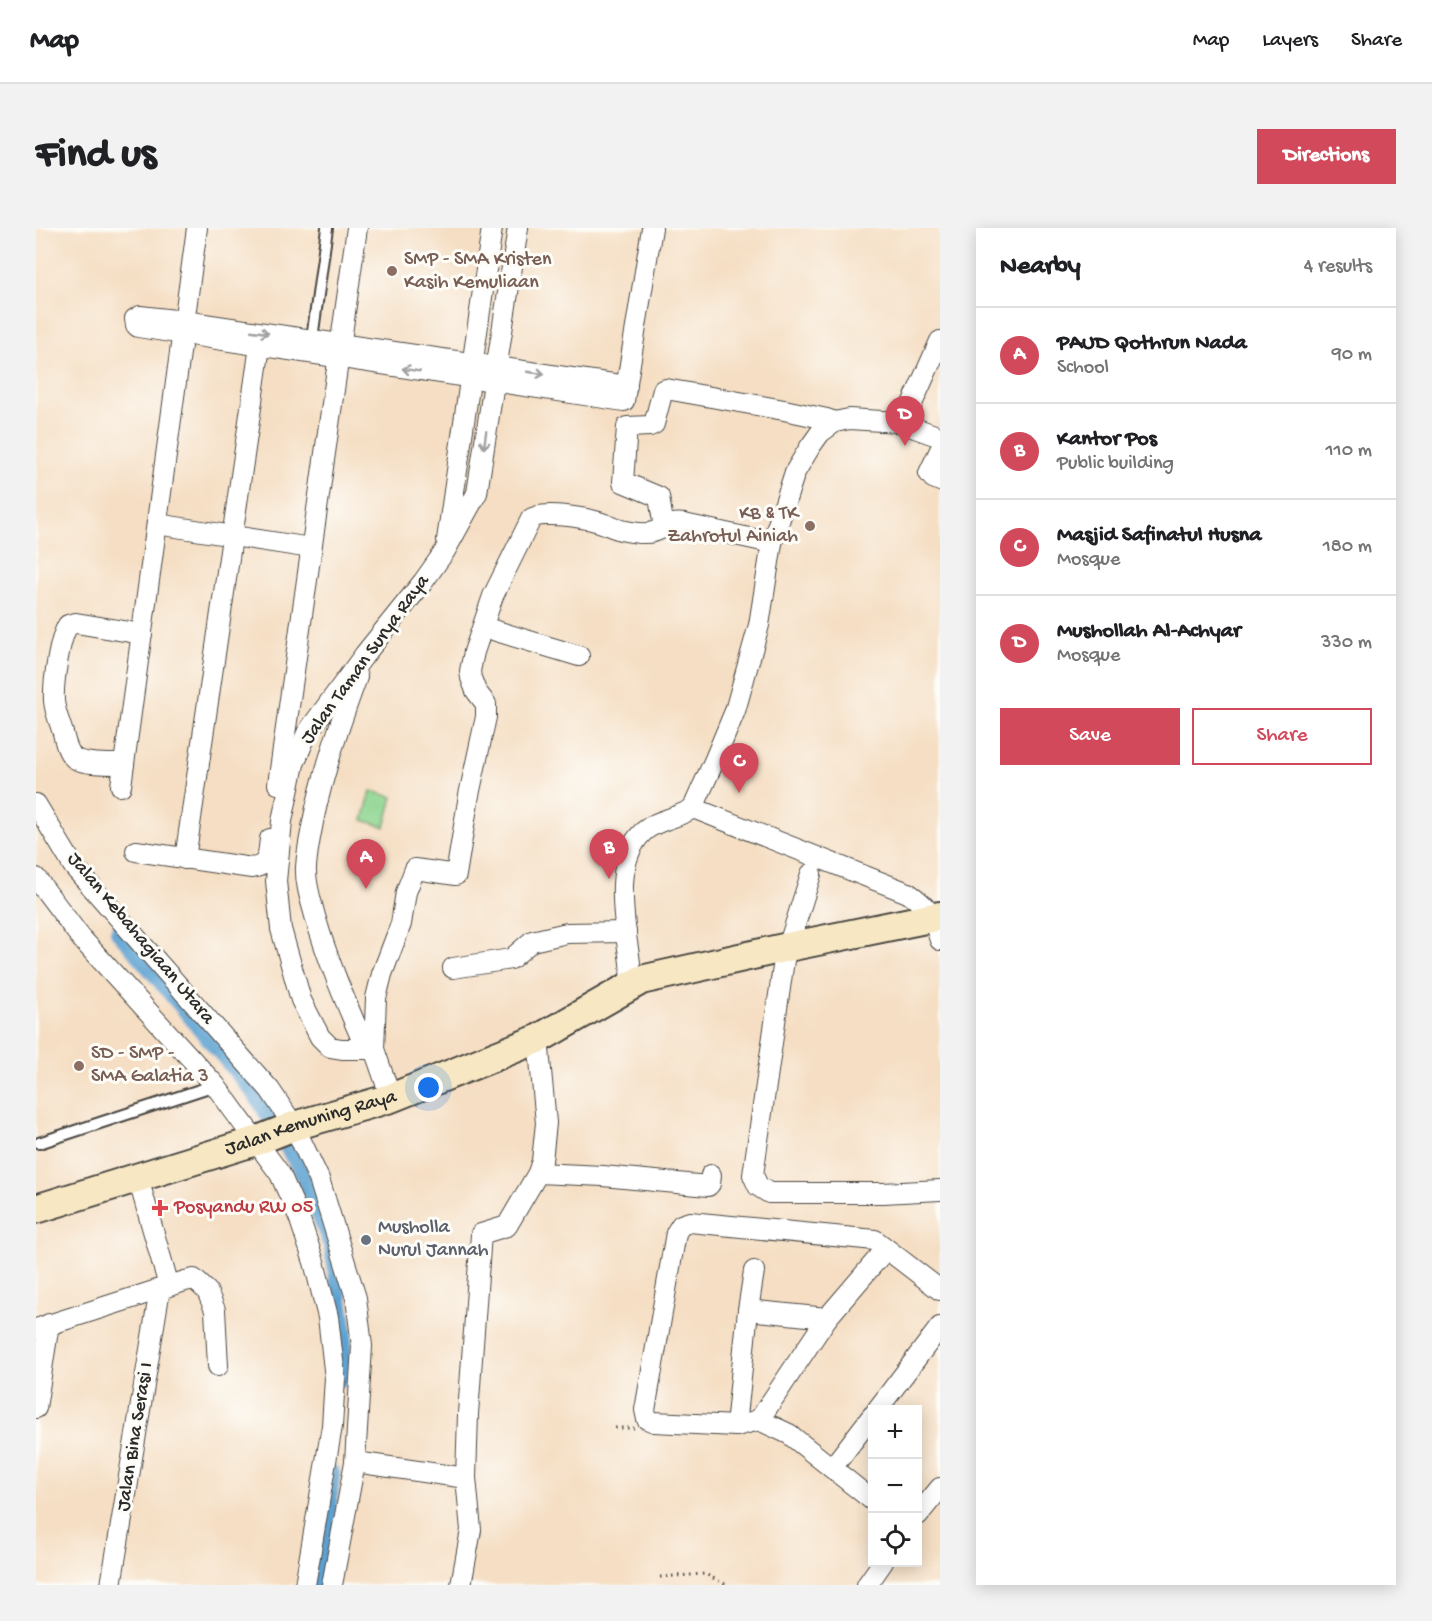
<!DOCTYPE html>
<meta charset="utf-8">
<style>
body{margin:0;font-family:"Gochi Hand",sans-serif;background:#f2f2f2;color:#202124}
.controls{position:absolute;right:18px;bottom:18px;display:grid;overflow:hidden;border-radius:0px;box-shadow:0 3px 15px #0003}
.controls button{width:54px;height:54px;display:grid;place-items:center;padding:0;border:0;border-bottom:2px solid #e0e0e0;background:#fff;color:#202124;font:30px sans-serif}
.you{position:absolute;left:393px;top:860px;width:21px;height:21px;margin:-15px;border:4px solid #fff;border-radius:50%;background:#1a73e8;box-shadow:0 0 0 9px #1a73e833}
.badge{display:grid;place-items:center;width:39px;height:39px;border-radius:50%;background:#d1495b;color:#fff;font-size:20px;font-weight:700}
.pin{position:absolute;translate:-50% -50px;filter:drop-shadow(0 2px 3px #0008)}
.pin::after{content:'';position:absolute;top:32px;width:21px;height:18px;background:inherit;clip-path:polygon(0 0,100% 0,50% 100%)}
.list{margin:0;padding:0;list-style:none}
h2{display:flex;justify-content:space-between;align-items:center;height:78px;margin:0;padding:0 24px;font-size:26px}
h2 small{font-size:20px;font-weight:400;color:#757577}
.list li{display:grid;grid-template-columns:39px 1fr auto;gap:18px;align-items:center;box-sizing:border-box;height:96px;padding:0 24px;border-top:2px solid #e0e0e0}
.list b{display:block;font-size:22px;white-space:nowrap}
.list p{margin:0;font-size:20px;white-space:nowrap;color:#757577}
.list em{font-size:20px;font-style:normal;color:#757577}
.actions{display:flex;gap:12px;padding:18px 24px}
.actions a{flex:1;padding:14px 0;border:2px solid #d1495b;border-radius:0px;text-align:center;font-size:21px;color:#d1495b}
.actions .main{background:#d1495b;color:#fff}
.icon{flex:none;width:33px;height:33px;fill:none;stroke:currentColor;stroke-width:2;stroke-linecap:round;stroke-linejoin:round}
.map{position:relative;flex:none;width:904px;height:1357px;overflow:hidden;border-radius:0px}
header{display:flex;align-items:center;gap:36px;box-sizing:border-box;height:84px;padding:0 30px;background:#fff;border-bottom:2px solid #e0e0e0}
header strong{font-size:28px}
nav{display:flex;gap:33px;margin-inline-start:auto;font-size:21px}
.intro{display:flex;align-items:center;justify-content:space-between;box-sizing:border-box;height:144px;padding:0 36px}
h1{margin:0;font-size:42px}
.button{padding:15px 27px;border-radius:0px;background:#d1495b;color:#fff;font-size:21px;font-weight:700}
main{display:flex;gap:36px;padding:0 36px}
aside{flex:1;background:#fff;border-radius:0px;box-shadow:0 3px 15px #0003}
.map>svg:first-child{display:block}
</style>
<header>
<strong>Map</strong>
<nav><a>Map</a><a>Layers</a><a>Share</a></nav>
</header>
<div class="intro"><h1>Find us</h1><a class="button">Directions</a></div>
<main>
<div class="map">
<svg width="904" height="1357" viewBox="0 0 904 1357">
<rect width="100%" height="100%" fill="#fdfcf7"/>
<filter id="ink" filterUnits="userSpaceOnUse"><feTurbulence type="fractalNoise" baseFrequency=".0167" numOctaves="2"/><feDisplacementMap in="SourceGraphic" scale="12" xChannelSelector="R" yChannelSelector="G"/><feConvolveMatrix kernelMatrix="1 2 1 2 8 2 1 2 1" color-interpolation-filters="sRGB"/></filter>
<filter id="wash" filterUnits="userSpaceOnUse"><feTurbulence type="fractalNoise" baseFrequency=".008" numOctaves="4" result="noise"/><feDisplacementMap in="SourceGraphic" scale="24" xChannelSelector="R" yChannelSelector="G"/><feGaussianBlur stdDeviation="1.35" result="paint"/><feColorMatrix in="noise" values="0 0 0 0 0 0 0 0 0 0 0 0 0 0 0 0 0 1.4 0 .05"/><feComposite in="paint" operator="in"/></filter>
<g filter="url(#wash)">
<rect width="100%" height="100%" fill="#f5dec3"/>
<polygon fill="#8ed590" stroke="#5c805e" stroke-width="1.5" points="335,563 357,569 349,599 327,592"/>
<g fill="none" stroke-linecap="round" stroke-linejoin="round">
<g stroke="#5ca1d1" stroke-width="16">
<polyline points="82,703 219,866 265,943 296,1019 309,1104 305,1151"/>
<polyline points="280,1357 292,1291 296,1245"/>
</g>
</g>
</g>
<g filter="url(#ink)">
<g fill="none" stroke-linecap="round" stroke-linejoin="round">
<defs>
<g id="lane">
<polyline points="276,111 291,0"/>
<polyline points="3,915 179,857"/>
</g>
<g id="street">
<polyline points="591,158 148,93 104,88 99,91 100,97 102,99 588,173 616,0"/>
<polyline points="862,194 904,209"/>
<polyline points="904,222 893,245 897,250 904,253"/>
<polyline points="121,296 275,320"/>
<polyline points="628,300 623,269 587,254 591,199 614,198 618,196 627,162 630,161 748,182 791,191 799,194"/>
<polyline points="411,312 456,0"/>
<polyline points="447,399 543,428"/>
<path d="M321,449C304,495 288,541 278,589C275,605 271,622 270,639C269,655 275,673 279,688C292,734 311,777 330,821"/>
<path d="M88,536C76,536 48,537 38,530C31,524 29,513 27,505C24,495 19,484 18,473C17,455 23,412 32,397L40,395L106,406"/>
<polyline points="242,556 321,0"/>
<polyline points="85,558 161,0"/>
<polyline points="0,576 38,639 234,862 258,898 283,951 320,1070 326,1118 319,1234 296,1357"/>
<path d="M657,580L872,665C893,679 897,689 904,712"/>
<path d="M100,623L216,640C233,638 232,626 234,611"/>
<polyline points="149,631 224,118"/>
<polyline points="775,646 748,732 717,947 722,958 733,965 847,965 904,962"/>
<polyline points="0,650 45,710 179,857 244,946 263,989 278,1034 292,1089 299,1150 296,1198 269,1357"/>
<polyline points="417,740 475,731 496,713 531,705 590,704"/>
<path d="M593,758C597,741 592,724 590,707C586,674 581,629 607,604C621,591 641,591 657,580L679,531L699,483L723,397L736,315L759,244L774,219L784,205L799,194L813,191L862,194L872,185L904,113"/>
<polyline points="338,821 306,821 294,819 284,809 265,772 245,701 240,653 246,593 258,536 271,505 329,426 387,354 409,323 441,265 482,0"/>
<path d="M355,870L338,821L340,770L346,746L365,696L370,664L379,641L420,647L433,567L450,489V476L440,463L435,450L434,443L438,424L457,368L495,291C505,282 549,290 563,294C570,296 577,300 585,302C594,304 608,307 617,304C630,300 633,294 648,296L736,315"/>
<polyline points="502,945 567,948 672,958 674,956 675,947"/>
<polyline points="102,950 133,1058"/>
<polyline points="712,1082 791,1090"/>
<polyline points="0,1101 149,1053 158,1051 171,1063 179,1082 182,1138"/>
<polyline points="0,1180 13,1096"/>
<polyline points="841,1182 904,1099"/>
<polyline points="723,1192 791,1090 850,1021"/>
<polyline points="700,1198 712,1082 718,1043"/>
<polyline points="319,1234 430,1250 432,1186 445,1006 471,998 502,945 506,933 510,895 502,811"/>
<polyline points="796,1240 836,1188"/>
<polyline points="836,1272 753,1206 723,1192 700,1198 618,1194 611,1191 609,1182 640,1005 645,997 654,994 839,1012 904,1062"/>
<polyline points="882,1287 904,1260"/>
<polyline points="75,1357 124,1061"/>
<polyline points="425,1357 435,1302 430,1250"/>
<polyline points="831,1357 847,1334"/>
</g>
<g id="secondary">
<path id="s1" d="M0,981L220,913L258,898L355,870L502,811L605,752L752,719L904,688"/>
</g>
</defs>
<use href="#lane" stroke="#494642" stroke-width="14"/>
<use href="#street" stroke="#494642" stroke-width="22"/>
<use href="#secondary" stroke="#494642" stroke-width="32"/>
<g stroke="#494642" stroke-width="3" stroke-dasharray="1.5 4.5" stroke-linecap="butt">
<polyline points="579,1200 598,1200"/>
<polyline points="624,1349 669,1346 691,1357"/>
</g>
<use href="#lane" stroke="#fff" stroke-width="10"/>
<use href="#street" stroke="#fff" stroke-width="20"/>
<use href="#secondary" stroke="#f7e8c3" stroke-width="28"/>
</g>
<defs><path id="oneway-shaft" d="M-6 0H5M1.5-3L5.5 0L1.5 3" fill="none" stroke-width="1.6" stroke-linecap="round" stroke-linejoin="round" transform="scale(1.5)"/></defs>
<g stroke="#a0a0a0">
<use href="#oneway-shaft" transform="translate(224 104) rotate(8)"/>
<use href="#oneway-shaft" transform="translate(375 142) rotate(-171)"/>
<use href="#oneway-shaft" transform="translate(500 145) rotate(8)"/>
<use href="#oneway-shaft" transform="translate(449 212) rotate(98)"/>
</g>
</g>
<g fill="#8d6e63" stroke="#fdfcf7" stroke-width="2">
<circle cx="356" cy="43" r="6"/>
<circle cx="774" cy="298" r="6"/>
<circle cx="43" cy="838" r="6"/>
</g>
<path fill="#e0444e" stroke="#fdfcf7" stroke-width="2" d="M121 971h6v6h6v6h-6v6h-6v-6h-6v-6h6z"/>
<circle fill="#6b7280" stroke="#fdfcf7" stroke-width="2" cx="330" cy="1012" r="6"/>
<g text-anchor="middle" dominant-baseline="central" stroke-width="6" stroke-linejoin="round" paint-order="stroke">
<g font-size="20" fill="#785e54" stroke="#fdfcf7" text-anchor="start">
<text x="368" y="32">SMP - SMA Kristen<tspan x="368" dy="23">Kasih Kemuliaan</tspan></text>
<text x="762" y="286" text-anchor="end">KB &amp; TK<tspan x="762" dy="23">Zahrotul Ainiah</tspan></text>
<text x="55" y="826">SD - SMP -<tspan x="55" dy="23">SMA Galatia 3</tspan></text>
</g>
<g font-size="20" fill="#2b2b2b" stroke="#fdfcf7">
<text transform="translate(330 432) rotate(-54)">Jalan Taman Surya Raya</text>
<text transform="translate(104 711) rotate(50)">Jalan Kebahagiaan Utara</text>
<text stroke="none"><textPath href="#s1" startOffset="288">Jalan Kemuning Raya</textPath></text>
<text transform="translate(100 1209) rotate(-81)">Jalan Bina Serasi I</text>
</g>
<g font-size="20" fill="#be3a42" stroke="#fdfcf7" text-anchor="start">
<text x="138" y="980">Posyandu RW 05</text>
</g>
<g font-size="20" fill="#5b616d" stroke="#fdfcf7" text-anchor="start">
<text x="342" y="1000">Musholla<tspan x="342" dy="23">Nurul Jannah</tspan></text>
</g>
</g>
</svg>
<div class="controls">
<button>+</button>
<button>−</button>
<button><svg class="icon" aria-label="locate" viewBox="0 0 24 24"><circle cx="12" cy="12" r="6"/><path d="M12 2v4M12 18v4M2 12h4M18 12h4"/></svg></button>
</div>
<div class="you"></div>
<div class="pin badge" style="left:330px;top:661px">A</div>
<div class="pin badge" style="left:573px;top:651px">B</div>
<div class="pin badge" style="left:703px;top:565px">C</div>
<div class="pin badge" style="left:869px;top:218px">D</div>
</div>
<aside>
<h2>Nearby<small>4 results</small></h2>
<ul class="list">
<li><span class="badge">A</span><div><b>PAUD Qothrun Nada</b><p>School</p></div><em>90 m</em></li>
<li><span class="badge">B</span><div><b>Kantor Pos</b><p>Public building</p></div><em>110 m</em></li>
<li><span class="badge">C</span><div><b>Masjid Safinatul Husna</b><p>Mosque</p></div><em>180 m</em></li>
<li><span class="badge">D</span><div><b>Mushollah Al-Achyar</b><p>Mosque</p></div><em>330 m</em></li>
</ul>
<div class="actions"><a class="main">Save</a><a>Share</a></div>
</aside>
</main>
